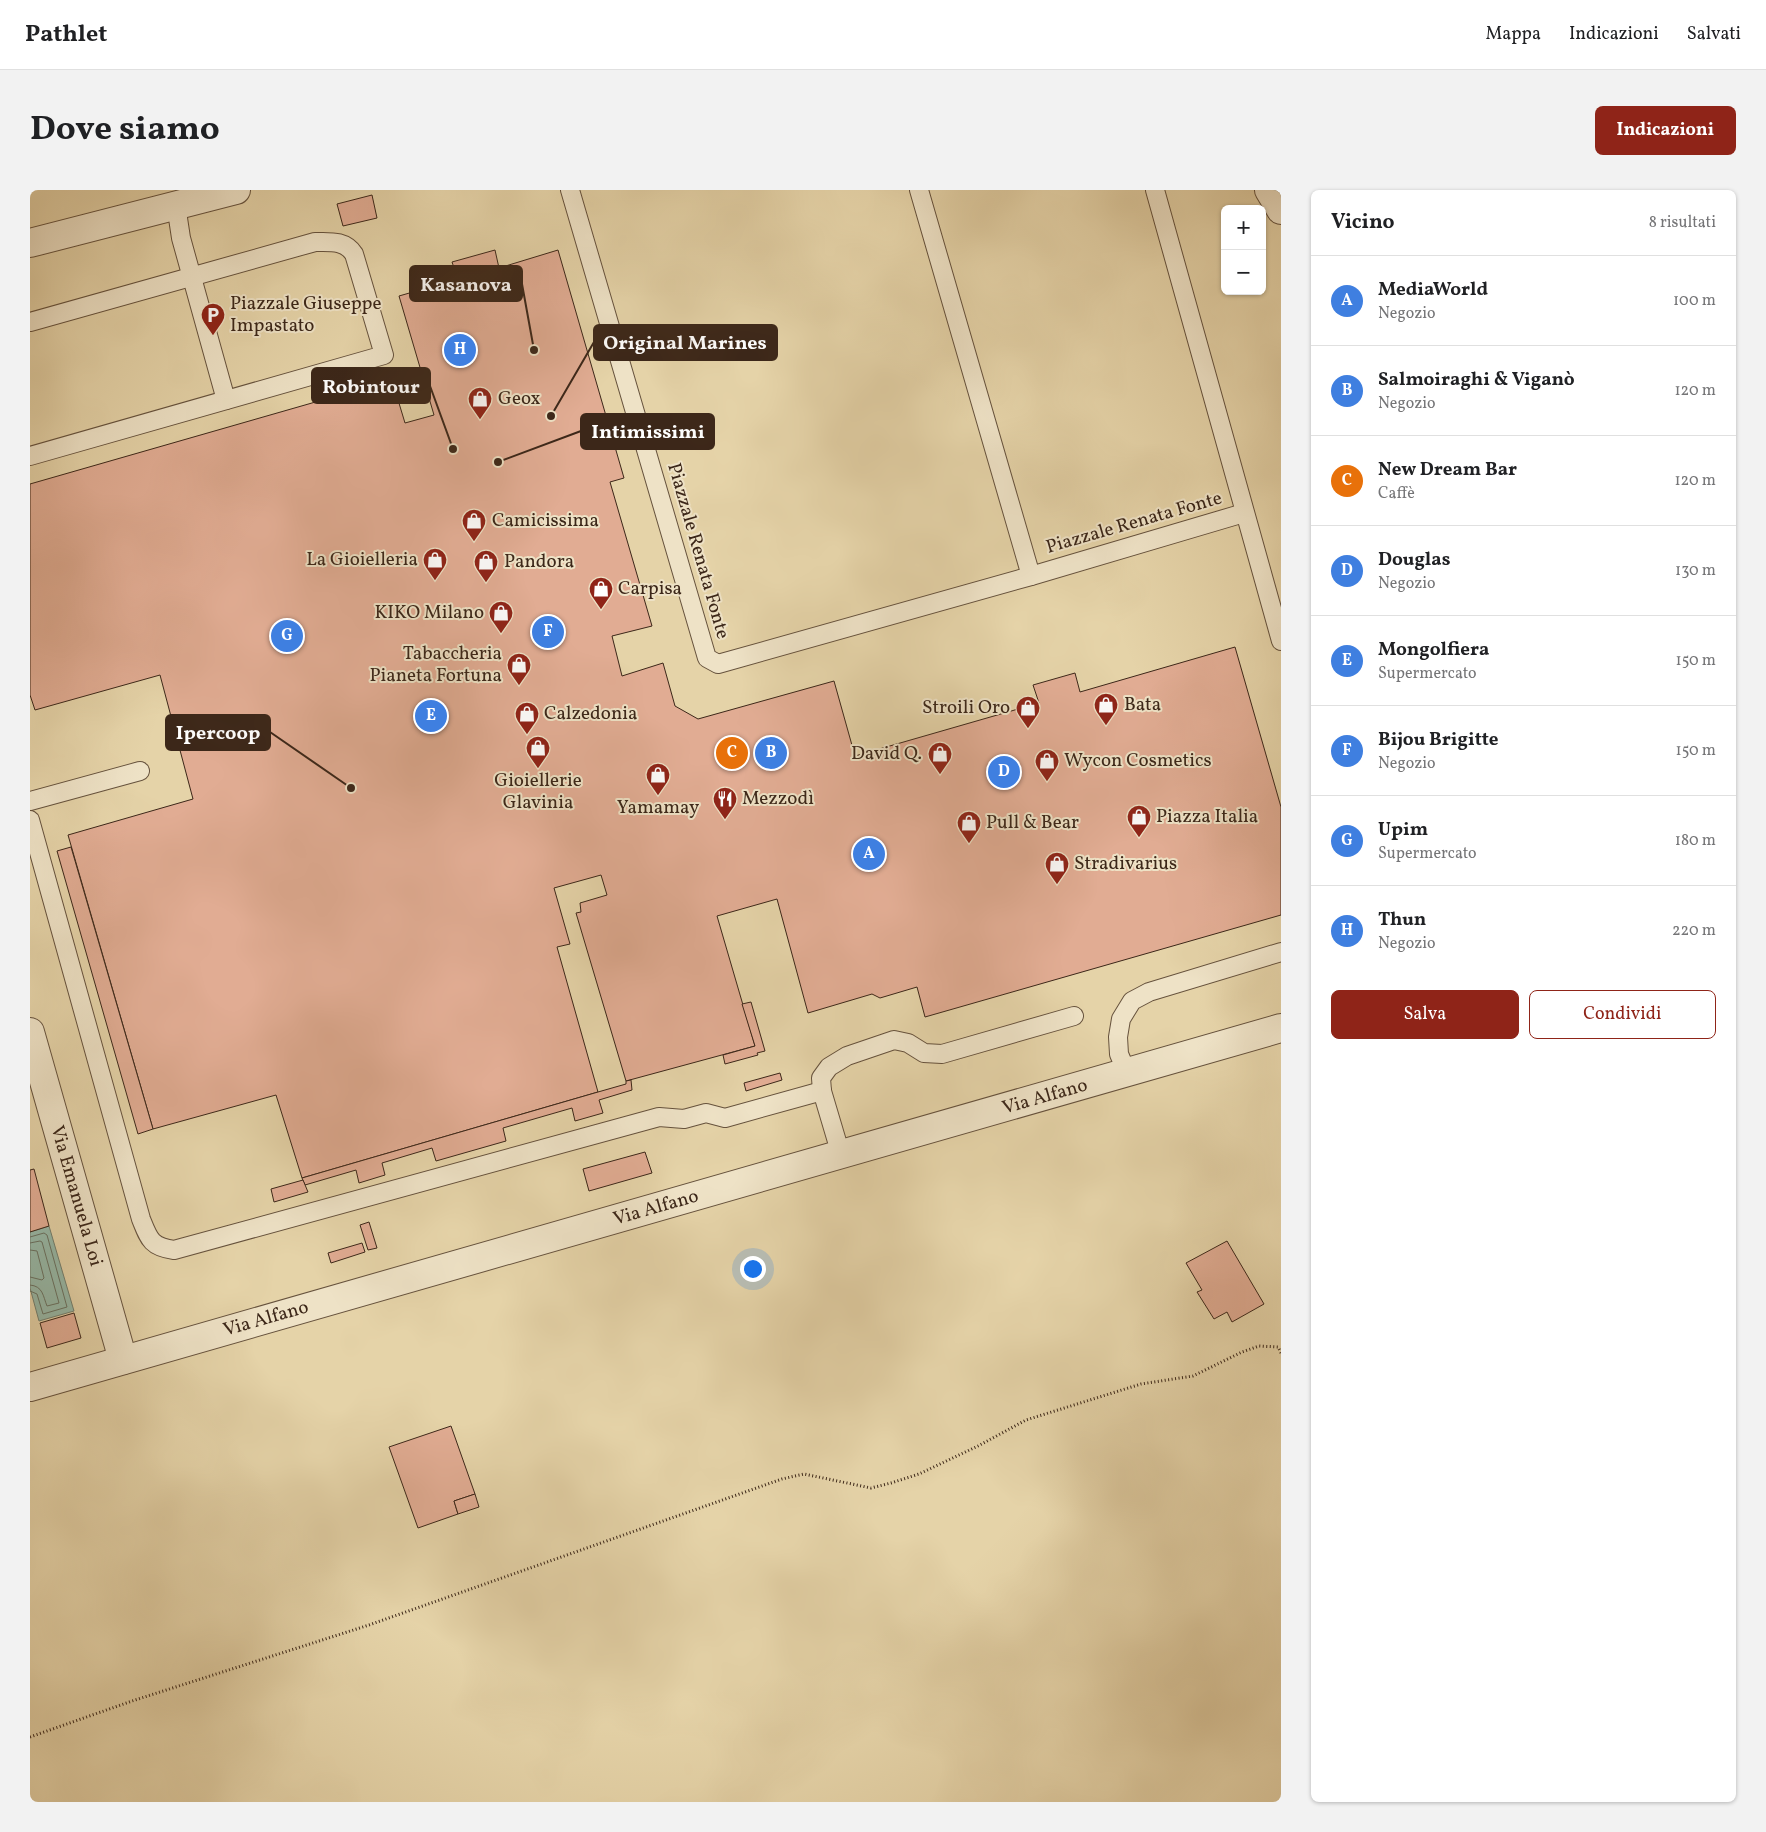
<!DOCTYPE html>
<html lang="it">
<meta charset="utf-8">
<style>
body{margin:0;font-family:Vollkorn,serif;background:#f2f2f2;color:#202124}
.controls{position:absolute;right:15px;top:15px;display:grid;overflow:hidden;border-radius:8px;box-shadow:0 1px 4px #0004}
.controls button{width:45px;height:45px;display:grid;place-items:center;padding:0;border:0;border-bottom:1px solid #e0e0e0;background:#fff;color:#202124;font:25px sans-serif}
.you{position:absolute;left:722px;top:1078px;width:18px;height:18px;margin:-12px;border:4px solid #fff;border-radius:50%;background:#1a73e8;box-shadow:0 0 0 8px #1a73e833}
.badge{display:grid;place-items:center;width:32px;height:32px;border-radius:50%;background:#8f2418;color:#fff;font-size:16px;font-weight:700}
.pin{position:absolute;translate:-50% -50%;border:2px solid #fff;box-shadow:0 1px 5px #0006}
.list{margin:0;padding:0;list-style:none}
h2{display:flex;justify-content:space-between;align-items:center;height:65px;margin:0;padding:0 20px;font-size:21px}
h2 small{font-size:16px;font-weight:400;color:#757577}
.list li{display:grid;grid-template-columns:32px 1fr auto;gap:15px;align-items:center;box-sizing:border-box;height:90px;padding:0 20px;border-top:1px solid #e0e0e0}
.list b{display:block;font-size:19px;white-space:nowrap}
.list p{margin:0;font-size:16px;white-space:nowrap;color:#757577}
.list em{font-size:16px;font-style:normal;color:#757577}
.actions{display:flex;gap:10px;padding:15px 20px}
.actions a{flex:1;padding:11px 0;border:1px solid #8f2418;border-radius:8px;text-align:center;font-size:18px;color:#8f2418}
.actions .main{background:#8f2418;color:#fff}
.map{position:relative;flex:none;width:1251px;height:1612px;overflow:hidden;border-radius:8px}
header{display:flex;align-items:center;gap:30px;box-sizing:border-box;height:70px;padding:0 25px;background:#fff;border-bottom:1px solid #e0e0e0}
header strong{font-size:24px}
nav{display:flex;gap:28px;margin-inline-start:auto;font-size:18px}
.intro{display:flex;align-items:center;justify-content:space-between;box-sizing:border-box;height:120px;padding:0 30px}
h1{margin:0;font-size:35px}
.button{padding:12px 22px;border-radius:8px;background:#8f2418;color:#fff;font-size:18px;font-weight:700}
main{display:flex;gap:30px;padding:0 30px}
aside{flex:1;background:#fff;border-radius:8px;box-shadow:0 1px 4px #0004}
.map>svg:first-child{display:block}
</style>
<header>
<strong>Pathlet</strong>
<nav><a>Mappa</a><a>Indicazioni</a><a>Salvati</a></nav>
</header>
<div class="intro"><h1>Dove siamo</h1><a class="button">Indicazioni</a></div>
<main>
<div class="map">
<svg width="1251" height="1612" viewBox="0 0 1251 1612">
<rect width="100%" height="100%" fill="#e5d3a8"/>
<filter id="stains"><feTurbulence type="fractalNoise" baseFrequency=".004" numOctaves="4"/><feColorMatrix values="0 0 0 0 .2 0 0 0 0 .09 0 0 0 0 .02 0 0 0 .5 -.17"/></filter>
<radialGradient id="worn" r=".72"><stop offset=".6" stop-color="#630" stop-opacity="0"/><stop offset="1" stop-color="#630" stop-opacity=".3"/></radialGradient>
<polygon fill="#96b8a7" stroke="#727e6e" points="19,1036 44,1121 9,1131 0,1098 0,1042"/>
<g fill="none" stroke-linecap="round" stroke-linejoin="round">
<g stroke="#697060" stroke-width="1">
<polyline points="0,1047 14,1043 17,1045 37,1117 13,1124 7,1104 0,1101"/>
<path d="M0,1053L10,1051L12,1052L29,1113L17,1116C13,1106 13,1096 0,1095"/>
<polyline points="0,1060 7,1061 14,1088 12,1090 0,1087"/>
</g>
</g>
<g fill="#e1ac93" stroke="#3c2719">
<polygon points="342,5 347,28 313,36 307,14"/>
<polygon points="465,60 469,78 528,60 594,288 580,292 622,436 582,446 592,486 633,473 645,516 668,529 804,491 825,566 1009,513 1003,495 1045,483 1050,502 1205,457 1251,617 1251,725 895,827 887,797 850,808 842,804 778,823 747,709 687,726 725,856 596,891 546,723 551,722 550,713 577,705 571,685 524,698 540,754 527,757 568,902 272,988 246,905 123,939 38,645 163,609 130,485 5,520 0,505 0,294 362,190 375,233 404,225 369,106 428,89 422,72"/>
<polygon points="41,657 123,939 108,944 27,661"/>
<polygon points="721,812 735,861 727,863 728,865 695,874 693,865 725,856 712,814"/>
<polygon points="750,883 752,890 716,901 714,893"/>
<polygon points="601,890 602,900 569,910 573,923 545,931 542,918 473,938 476,951 406,971 402,958 352,973 355,985 329,993 326,980 275,995 272,988 568,902 596,894 596,891"/>
<polygon points="615,962 622,983 559,1001 553,979"/>
<polygon points="4,979 19,1036 0,1042 0,980"/>
<polygon points="273,990 278,1002 244,1012 241,999"/>
<polygon points="339,1032 347,1058 338,1060 330,1035"/>
<polygon points="1197,1051 1234,1114 1202,1132 1197,1122 1184,1129 1167,1102 1172,1100 1156,1073"/>
<polygon points="332,1053 335,1062 301,1073 298,1063"/>
<polygon points="44,1123 51,1148 17,1158 10,1133"/>
<polygon points="421,1236 445,1304 424,1311 428,1324 388,1338 359,1257"/>
<polygon points="445,1304 449,1317 428,1324 424,1311"/>
</g>
<g fill="none" stroke-linecap="round" stroke-linejoin="round">
<defs>
<g id="service">
<polyline points="540,0 677,468 688,474 1001,386 1214,323"/>
<polyline points="889,0 1001,386"/>
<polyline points="1125,0 1251,451"/>
<polyline points="146,15 151,48 196,210"/>
<path d="M0,132L285,52C300,52 315,50 324,64L354,165L0,266"/>
<polyline points="0,611 110,581"/>
<path d="M0,630L111,1029C119,1049 121,1057 144,1060L629,927L654,929L676,923L695,928L792,901"/>
<polyline points="1097,883 1089,864 1088,847 1091,829 1102,811 1119,802 1251,762"/>
<polyline points="811,965 792,901 791,888 799,877 817,866 864,850 878,853 894,863 912,864 1044,826"/>
</g>
<g id="minor">
<polyline points="1239,0 1251,20"/>
<polyline points="0,53 206,0"/>
<polyline points="0,842 93,1170"/>
<polyline points="0,1197 1251,838"/>
</g>
</defs>
<use href="#service" stroke="#66523d" stroke-width="20"/>
<use href="#minor" stroke="#66523d" stroke-width="30"/>
<polyline stroke="#3c2719" stroke-width="3" stroke-dasharray="1 2.5" stroke-linecap="butt" points="0,1547 102,1511 339,1435 752,1289 774,1284 841,1298 861,1293 889,1284 948,1256 996,1230 1111,1194 1163,1186 1212,1162 1229,1156 1248,1157 1251,1163"/>
<use href="#service" stroke="#eee2c6" stroke-width="18"/>
<use href="#minor" stroke="#eee2c6" stroke-width="28"/>
</g>
<defs>
<symbol id="parking-pin" viewBox="-11 -11 22 30"><path d="M0 17L-7.5 6A9.5 9.5 0 1 1 7.5 6Z" fill="#8f2418" stroke="#eee2c6"/><path d="M-3.5-5.5H1a3.5 3.5 0 0 1 0 7H-1V5.5H-3.5ZM-1-3.4V-.6H.8a1.4 1.4 0 0 0 0-2.8Z" fill="#fff"/></symbol>
<symbol id="shop-pin" viewBox="-11 -11 22 30"><path d="M0 17L-7.5 6A9.5 9.5 0 1 1 7.5 6Z" fill="#8f2418" stroke="#eee2c6"/><path d="M-5-2.5h2.3a2.7 3.5 0 0 1 5.4 0H5L5.5 6h-11ZM-1.5-2.5h3a1.5 2.3 0 0 0-3 0Z" fill="#fff"/></symbol>
<symbol id="restaurant-pin" viewBox="-11 -11 22 30"><path d="M0 17L-7.5 6A9.5 9.5 0 1 1 7.5 6Z" fill="#8f2418" stroke="#eee2c6"/><path d="M-5-6h1v4h1v-4h1v4h1v-4h1v5L-1.5 .5V6h-2V.5L-5-1ZM5-6V6H3V1.5H1.5Q1.5-4 5-6Z" fill="#fff"/></symbol>
</defs>
<g fill-rule="evenodd">
<use href="#parking-pin" x="169" y="111" width="28" height="38"/>
<use href="#shop-pin" x="436" y="195" width="28" height="38"/>
<use href="#shop-pin" x="430" y="317" width="28" height="38"/>
<use href="#shop-pin" x="391" y="356" width="28" height="38"/>
<use href="#shop-pin" x="442" y="358" width="28" height="38"/>
<use href="#shop-pin" x="557" y="385" width="28" height="38"/>
<use href="#shop-pin" x="457" y="409" width="28" height="38"/>
<use href="#shop-pin" x="475" y="461" width="28" height="38"/>
<use href="#shop-pin" x="1062" y="501" width="28" height="38"/>
<use href="#shop-pin" x="984" y="504" width="28" height="38"/>
<use href="#shop-pin" x="483" y="510" width="28" height="38"/>
<use href="#shop-pin" x="494" y="544" width="28" height="38"/>
<use href="#shop-pin" x="896" y="550" width="28" height="38"/>
<use href="#shop-pin" x="1003" y="557" width="28" height="38"/>
<use href="#shop-pin" x="614" y="571" width="28" height="38"/>
<use href="#restaurant-pin" x="681" y="595" width="28" height="38"/>
<use href="#shop-pin" x="1095" y="613" width="28" height="38"/>
<use href="#shop-pin" x="925" y="619" width="28" height="38"/>
<use href="#shop-pin" x="1013" y="660" width="28" height="38"/>
</g>
<g text-anchor="middle" dominant-baseline="central" stroke-width="4" stroke-linejoin="round" paint-order="stroke">
<g font-size="19" fill="#3c2719" stroke="#eee2c6" text-anchor="start">
<text x="200" y="114">Piazzale Giuseppe<tspan x="200" dy="22">Impastato</tspan></text>
<text x="468" y="209">Geox</text>
<text x="462" y="331">Camicissima</text>
<text x="388" y="370" text-anchor="end">La Gioielleria</text>
<text x="474" y="372">Pandora</text>
<text x="588" y="399">Carpisa</text>
<text x="454" y="423" text-anchor="end">KIKO Milano</text>
<text x="472" y="464" text-anchor="end">Tabaccheria<tspan x="472" dy="22">Pianeta Fortuna</tspan></text>
<text x="1094" y="515">Bata</text>
<text x="980" y="518" text-anchor="end">Stroili Oro</text>
<text x="514" y="524">Calzedonia</text>
<text x="892" y="564" text-anchor="end">David Q.</text>
<text x="1034" y="571">Wycon Cosmetics</text>
<text x="508" y="591" text-anchor="middle">Gioiellerie<tspan x="508" dy="22">Glavinia</tspan></text>
<text x="712" y="609">Mezzodì</text>
<text x="628" y="618" text-anchor="middle">Yamamay</text>
<text x="1126" y="627">Piazza Italia</text>
<text x="956" y="633">Pull &amp; Bear</text>
<text x="1044" y="674">Stradivarius</text>
</g>
<g font-size="19" fill="#3c2719" stroke="#eee2c6">
<text transform="translate(1104 333) rotate(-16)">Piazzale Renata Fonte</text>
<text transform="translate(668 361) rotate(74)">Piazzale Renata Fonte</text>
<text transform="translate(1015 907) rotate(-16)">Via Alfano</text>
<text transform="translate(46 1006) rotate(74)">Via Emanuela Loi</text>
<text transform="translate(626 1018) rotate(-16)">Via Alfano</text>
<text transform="translate(236 1129) rotate(-16)">Via Alfano</text>
</g>
</g>
<path fill="none" stroke="#3c2719" stroke-width="2" d="M504 160L492 94M521 226L564 152M423 259L400 196M468 272L551 241M321 598L240 542"/>
<g fill="#3c2719" stroke="#eee2c6" stroke-width="2">
<circle cx="504" cy="160" r="5"/>
<circle cx="521" cy="226" r="5"/>
<circle cx="423" cy="259" r="5"/>
<circle cx="468" cy="272" r="5"/>
<circle cx="321" cy="598" r="5"/>
</g>
<g fill="#3c2719" stroke="#3c2719" stroke-width="2">
<rect x="380" y="76" width="112" height="35" rx="5"/>
<rect x="564" y="135" width="183" height="35" rx="5"/>
<rect x="282" y="178" width="118" height="35" rx="5"/>
<rect x="551" y="224" width="133" height="35" rx="5"/>
<rect x="136" y="525" width="104" height="35" rx="5"/>
</g>
<g font-size="20" text-anchor="middle" font-weight="bold" fill="#fff">
<text x="436" y="101">Kasanova</text>
<text x="655" y="159">Original Marines</text>
<text x="341" y="203">Robintour</text>
<text x="618" y="248">Intimissimi</text>
<text x="188" y="549">Ipercoop</text>
</g>
<rect width="100%" height="100%" filter="url(#stains)"/>
<rect width="100%" height="100%" fill="url(#worn)"/>
</svg>
<div class="controls">
<button>+</button>
<button>−</button>
</div>
<div class="you"></div>
<div class="pin badge" style="left:839px;top:664px;background:#3f7fe0">A</div>
<div class="pin badge" style="left:741px;top:563px;background:#3f7fe0">B</div>
<div class="pin badge" style="left:702px;top:563px;background:#e8710a">C</div>
<div class="pin badge" style="left:974px;top:582px;background:#3f7fe0">D</div>
<div class="pin badge" style="left:401px;top:526px;background:#3f7fe0">E</div>
<div class="pin badge" style="left:518px;top:442px;background:#3f7fe0">F</div>
<div class="pin badge" style="left:257px;top:446px;background:#3f7fe0">G</div>
<div class="pin badge" style="left:430px;top:160px;background:#3f7fe0">H</div>
</div>
<aside>
<h2>Vicino<small>8 risultati</small></h2>
<ul class="list">
<li><span class="badge" style="background:#3f7fe0">A</span><div><b>MediaWorld</b><p>Negozio</p></div><em>100 m</em></li>
<li><span class="badge" style="background:#3f7fe0">B</span><div><b>Salmoiraghi &amp; Viganò</b><p>Negozio</p></div><em>120 m</em></li>
<li><span class="badge" style="background:#e8710a">C</span><div><b>New Dream Bar</b><p>Caffè</p></div><em>120 m</em></li>
<li><span class="badge" style="background:#3f7fe0">D</span><div><b>Douglas</b><p>Negozio</p></div><em>130 m</em></li>
<li><span class="badge" style="background:#3f7fe0">E</span><div><b>Mongolfiera</b><p>Supermercato</p></div><em>150 m</em></li>
<li><span class="badge" style="background:#3f7fe0">F</span><div><b>Bijou Brigitte</b><p>Negozio</p></div><em>150 m</em></li>
<li><span class="badge" style="background:#3f7fe0">G</span><div><b>Upim</b><p>Supermercato</p></div><em>180 m</em></li>
<li><span class="badge" style="background:#3f7fe0">H</span><div><b>Thun</b><p>Negozio</p></div><em>220 m</em></li>
</ul>
<div class="actions"><a class="main">Salva</a><a>Condividi</a></div>
</aside>
</main>
